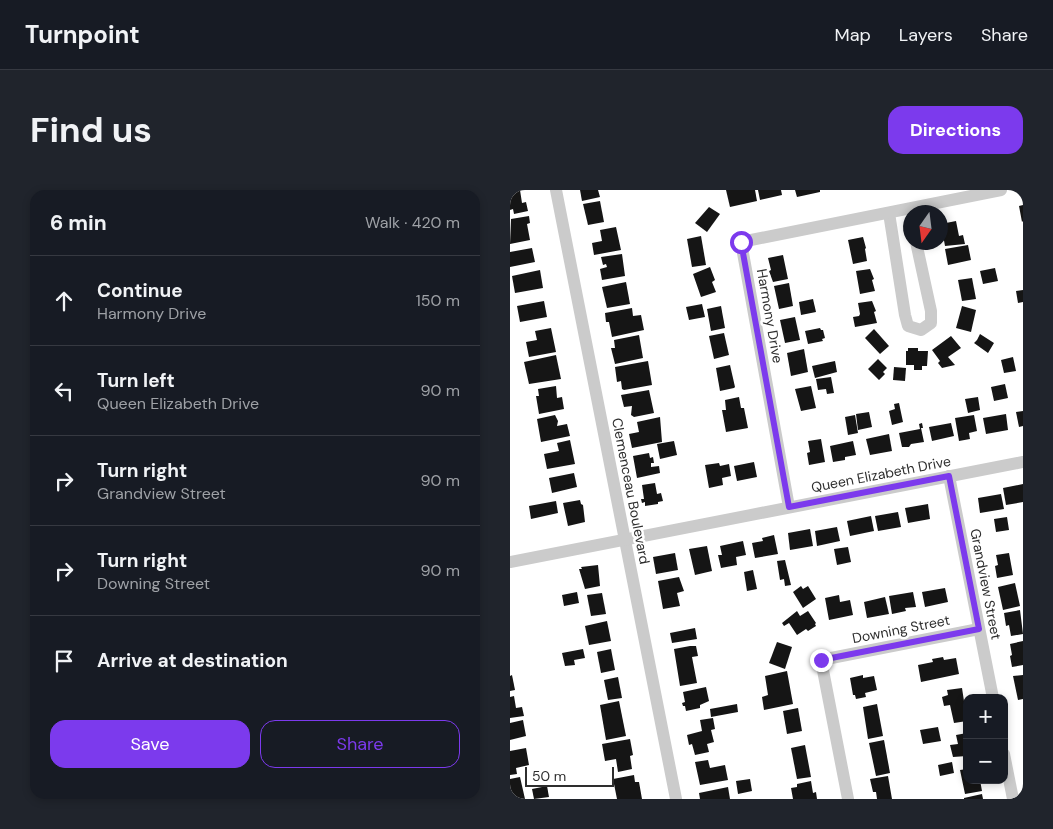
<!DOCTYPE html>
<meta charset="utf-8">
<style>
body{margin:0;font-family:"DM Sans",sans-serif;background:#20242c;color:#f1f3f6}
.controls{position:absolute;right:15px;bottom:15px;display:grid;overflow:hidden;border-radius:10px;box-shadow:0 2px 8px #0003}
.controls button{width:45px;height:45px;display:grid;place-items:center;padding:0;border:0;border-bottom:1px solid #363941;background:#171b24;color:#f1f3f6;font:25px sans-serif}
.compass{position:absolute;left:393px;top:15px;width:45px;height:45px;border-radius:50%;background:#171b24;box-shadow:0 2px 8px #0003;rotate:194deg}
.scale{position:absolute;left:15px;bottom:12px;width:89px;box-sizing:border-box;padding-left:5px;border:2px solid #2e2e2e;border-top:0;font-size:14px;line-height:18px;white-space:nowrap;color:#2e2e2e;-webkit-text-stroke:4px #fff;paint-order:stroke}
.stop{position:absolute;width:15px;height:15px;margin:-11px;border:4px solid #7c3aed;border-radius:50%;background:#fff}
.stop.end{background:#7c3aed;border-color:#fff;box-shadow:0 1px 5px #0008}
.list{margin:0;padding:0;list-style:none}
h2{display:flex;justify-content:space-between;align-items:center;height:65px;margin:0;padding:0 20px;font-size:21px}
h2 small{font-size:16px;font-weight:400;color:#9ea1a6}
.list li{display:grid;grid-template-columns:32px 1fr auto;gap:15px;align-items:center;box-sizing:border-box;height:90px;padding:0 20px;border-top:1px solid #363941}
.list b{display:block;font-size:19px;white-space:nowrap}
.list p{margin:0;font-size:16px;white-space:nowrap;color:#9ea1a6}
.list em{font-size:16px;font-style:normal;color:#9ea1a6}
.actions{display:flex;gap:10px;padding:15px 20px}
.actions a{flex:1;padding:11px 0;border:1px solid #7c3aed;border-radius:15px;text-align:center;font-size:18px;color:#7c3aed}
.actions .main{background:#7c3aed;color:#fff}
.icon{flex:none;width:28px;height:28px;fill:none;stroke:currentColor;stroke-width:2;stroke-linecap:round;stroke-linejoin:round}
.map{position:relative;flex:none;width:513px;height:609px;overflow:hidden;border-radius:15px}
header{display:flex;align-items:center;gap:30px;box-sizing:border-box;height:70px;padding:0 25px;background:#171b24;border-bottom:1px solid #363941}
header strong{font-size:24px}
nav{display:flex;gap:28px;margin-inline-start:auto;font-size:18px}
.intro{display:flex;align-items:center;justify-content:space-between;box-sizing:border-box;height:120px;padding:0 30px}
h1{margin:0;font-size:35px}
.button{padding:12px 22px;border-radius:15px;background:#7c3aed;color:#fff;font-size:18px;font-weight:700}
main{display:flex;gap:30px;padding:0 30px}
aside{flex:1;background:#171b24;border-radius:15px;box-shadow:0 2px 8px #0003}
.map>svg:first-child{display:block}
</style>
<header>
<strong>Turnpoint</strong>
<nav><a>Map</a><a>Layers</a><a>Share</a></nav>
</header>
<div class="intro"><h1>Find us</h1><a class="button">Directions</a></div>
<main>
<aside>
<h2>6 min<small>Walk · 420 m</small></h2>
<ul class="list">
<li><svg class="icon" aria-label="ahead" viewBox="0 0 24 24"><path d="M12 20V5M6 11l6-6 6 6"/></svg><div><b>Continue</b><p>Harmony Drive</p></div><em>150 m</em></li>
<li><svg class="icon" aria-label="left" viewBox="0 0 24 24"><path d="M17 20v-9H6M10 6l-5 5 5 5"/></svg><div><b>Turn left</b><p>Queen Elizabeth Drive</p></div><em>90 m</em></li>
<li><svg class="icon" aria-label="right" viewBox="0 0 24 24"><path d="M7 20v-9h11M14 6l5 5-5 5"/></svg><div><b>Turn right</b><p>Grandview Street</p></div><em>90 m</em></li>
<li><svg class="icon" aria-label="right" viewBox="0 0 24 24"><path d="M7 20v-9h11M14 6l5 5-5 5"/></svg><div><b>Turn right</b><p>Downing Street</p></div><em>90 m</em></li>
<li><svg class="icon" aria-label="arrive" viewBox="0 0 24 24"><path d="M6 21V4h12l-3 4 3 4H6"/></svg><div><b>Arrive at destination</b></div></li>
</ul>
<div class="actions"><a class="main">Save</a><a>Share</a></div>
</aside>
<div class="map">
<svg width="513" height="609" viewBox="0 0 513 609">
<rect width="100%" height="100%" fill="#fff"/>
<g fill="#151515">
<polygon points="0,0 10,0 12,13 16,12 18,21 4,24 3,19 0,20"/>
<polygon points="70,0 88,0 90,7 72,11"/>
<polygon points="216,0 245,0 247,11 220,17"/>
<polygon points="248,0 271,0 272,5 250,10"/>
<polygon points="285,0 310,0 310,2 287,7"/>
<polygon points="90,11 94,32 78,35 73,14"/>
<polygon points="513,15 513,31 512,32 509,16"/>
<polygon points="199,17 210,24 197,42 185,33"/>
<polygon points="19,26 20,33 17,34 20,50 0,54 1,29"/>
<polygon points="446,31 449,46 453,45 455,54 435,56 431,34"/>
<polygon points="106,37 111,60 84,65 82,53 92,51 90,40"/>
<polygon points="191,46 196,75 182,77 177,49"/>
<polygon points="353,47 356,58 355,59 357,71 343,74 338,50"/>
<polygon points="458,55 461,70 438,75 435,59"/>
<polygon points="22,58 25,72 0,77 0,62"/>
<polygon points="112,64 115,86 92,90 90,79 97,77 96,74 93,75 91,67"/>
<polygon points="273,65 278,89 263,92 259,81 261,80 258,68"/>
<polygon points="200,77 205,90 202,92 206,102 191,107 183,84"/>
<polygon points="485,78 488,91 473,94 470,81"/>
<polygon points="360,79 364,89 362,90 365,101 350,104 346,81"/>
<polygon points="30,80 33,98 5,103 2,86"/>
<polygon points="462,88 466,109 452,111 448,90"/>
<polygon points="116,92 120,114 97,118 92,97"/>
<polygon points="279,93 283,116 269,119 264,96"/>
<polygon points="513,100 513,112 508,113 506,101"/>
<polygon points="303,109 306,122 291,125 289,112"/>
<polygon points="34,111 37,127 10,132 7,116"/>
<polygon points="362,111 366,121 364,122 367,133 345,137 343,127 349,126 350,124 348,113"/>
<polygon points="192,114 195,127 179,130 176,117"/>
<polygon points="211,116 215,138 201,141 197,119"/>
<polygon points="452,116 466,120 461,142 446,138"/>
<polygon points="122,118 123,126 131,125 134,140 102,147 99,132 96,132 95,123"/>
<polygon points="285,127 290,150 275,153 270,130"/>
<polygon points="41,138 46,162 19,167 16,152 27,150 25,141"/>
<polygon points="310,138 311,140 313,140 315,148 312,149 313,151 298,154 295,141"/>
<polygon points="364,139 379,156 370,164 355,148"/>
<polygon points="214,143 219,165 204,169 199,146"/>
<polygon points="470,144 484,153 478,163 464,153 467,150"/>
<polygon points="129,145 133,168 105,174 101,158 105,158 104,150"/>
<polygon points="441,146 451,158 438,167 445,175 432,178 428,173 430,171 422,160"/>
<polygon points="398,158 408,158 408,161 418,161 417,176 412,176 412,180 404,180 404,175 396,175 396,161 398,161"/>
<polygon points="294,159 298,182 281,186 277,163"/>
<polygon points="46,165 51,189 19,194 14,172"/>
<polygon points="503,167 506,181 494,183 491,170"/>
<polygon points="368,169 377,178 373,182 375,184 369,190 358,179"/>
<polygon points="138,171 142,195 114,200 112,199 111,191 107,192 105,177"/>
<polygon points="325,171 327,182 305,188 302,176"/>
<polygon points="220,175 225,197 224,198 210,201 206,178"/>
<polygon points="384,177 396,178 395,191 383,190"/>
<polygon points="321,187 324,203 317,204 316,199 308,200 306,189"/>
<polygon points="495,194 498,208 484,211 481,197"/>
<polygon points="46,196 47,208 52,207 54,219 29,224 26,206 29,206 28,199"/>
<polygon points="301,196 306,218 291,221 285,199"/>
<polygon points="139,200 144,223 124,227 121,225 122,216 114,217 111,205"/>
<polygon points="229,207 231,218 234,218 238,238 216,242 212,220 216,220 215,210"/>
<polygon points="468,207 470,220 458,223 455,209"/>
<polygon points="389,213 393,232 382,235 379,221 385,219 384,214"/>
<polygon points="513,221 513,236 509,237 506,222"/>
<polygon points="359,222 362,237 348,240 346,224"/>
<polygon points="496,224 498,240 476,244 473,228"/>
<polygon points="45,225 48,231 47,236 57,234 60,246 31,252 27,229"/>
<polygon points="345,225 348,243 338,245 335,227"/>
<polygon points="464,225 467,241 459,243 460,249 449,251 445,228"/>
<polygon points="150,227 152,252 122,258 119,244 129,242 127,232"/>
<polygon points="412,233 413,238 411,238 414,252 401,254 399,257 392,257 389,243 410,239 409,234"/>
<polygon points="441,233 444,246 422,251 419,237"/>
<polygon points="379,244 382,261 360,265 356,249"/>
<polygon points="311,249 315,272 299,275 297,263 300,262 298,251"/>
<polygon points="60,250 65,274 37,279 34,264 49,261 47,253"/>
<polygon points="164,251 167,265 150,269 147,254"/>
<polygon points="343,251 346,265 335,267 335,270 323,272 320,256"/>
<polygon points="139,263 140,268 143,267 144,273 141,273 141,277 149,276 150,283 127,288 123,266"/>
<polygon points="244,272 247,287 227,291 224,276"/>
<polygon points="209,273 210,276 219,274 221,286 212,288 213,295 199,298 195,275"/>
<polygon points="64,283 67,297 42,303 39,288"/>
<polygon points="145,293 147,304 151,303 153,311 148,312 148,314 135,316 135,312 132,313 131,309 134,309 132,295"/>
<polygon points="513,294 513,312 496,315 493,298"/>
<polygon points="491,304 494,319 470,323 468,308"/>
<polygon points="70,310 71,314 73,315 75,332 58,336 53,313"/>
<polygon points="46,311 48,323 21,329 19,316"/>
<polygon points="418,314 420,329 398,333 395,318"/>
<polygon points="388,322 391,337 368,341 365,326"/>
<polygon points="361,326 364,341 340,346 337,331"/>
<polygon points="497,327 499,340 486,342 484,329"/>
<polygon points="327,337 330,351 307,356 305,341"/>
<polygon points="300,339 303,356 280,360 278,343"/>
<polygon points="264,345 268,364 245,368 242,353 253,351 252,348"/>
<polygon points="233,351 236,365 226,367 227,375 211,378 208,365 212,365 210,356"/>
<polygon points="197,356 202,381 185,385 179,359"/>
<polygon points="338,357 341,372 327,375 324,359"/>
<polygon points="165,363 168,380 146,384 143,367"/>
<polygon points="499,363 503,385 487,388 485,376 488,375 486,365"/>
<polygon points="275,370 281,395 275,396 274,389 270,390 267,371"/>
<polygon points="88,375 90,396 75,399 69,379 72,379 71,377"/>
<polygon points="243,380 247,399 237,401 234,382"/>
<polygon points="169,387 174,401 167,403 170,416 153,419 148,391"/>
<polygon points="505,393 510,416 493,420 488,397"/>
<polygon points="291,396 293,399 298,396 306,409 293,418 283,402"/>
<polygon points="435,398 438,412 415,417 412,402"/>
<polygon points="67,402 69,413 54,416 52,405"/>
<polygon points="403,402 406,417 395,418 396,421 382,424 379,406"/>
<polygon points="92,403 96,424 81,426 77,405"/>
<polygon points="329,405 330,412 340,410 343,425 319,430 315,408"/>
<polygon points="375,407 379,424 357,428 354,412"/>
<polygon points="510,420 513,444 501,446 499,435 496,436 494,423"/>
<polygon points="287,421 290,426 298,421 306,433 305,434 306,436 298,441 296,439 287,445 279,433 274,436 272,433"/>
<polygon points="97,431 101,451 79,455 75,436"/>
<polygon points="185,438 187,449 162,453 160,443"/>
<polygon points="513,451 513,475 502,477 500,466 502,465 500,454"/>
<polygon points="267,452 282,457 275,479 259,473"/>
<polygon points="180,456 186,456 188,466 182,467 187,493 170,496 164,459"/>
<polygon points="73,459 75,468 64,470 65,475 55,476 52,463"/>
<polygon points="101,459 105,480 91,483 87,462"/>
<polygon points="433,467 434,470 446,468 449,484 411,492 408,475 423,472 422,469"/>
<polygon points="277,481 283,514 254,520 252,507 258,505 255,486"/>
<polygon points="2,485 5,500 0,501 0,486"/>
<polygon points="353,485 353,488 364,486 367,500 355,503 356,507 346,509 345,505 343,505 340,488"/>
<polygon points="513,485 513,509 508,510 503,486"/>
<polygon points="108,487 112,508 98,510 94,490"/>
<polygon points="196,497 199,511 190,515 190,518 176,521 175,516 173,516 172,513 175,512 173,502"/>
<polygon points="452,498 457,531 444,533 440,515 434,516 432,507 438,505 437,500"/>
<polygon points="4,506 6,518 12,517 14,526 0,528 0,507"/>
<polygon points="109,511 116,546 96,550 90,515"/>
<polygon points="227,514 228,522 201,527 200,519"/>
<polygon points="367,514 373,546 358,549 353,517"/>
<polygon points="288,518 292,541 277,544 273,521"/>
<polygon points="203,528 205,539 201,540 204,552 197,554 199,562 185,565 182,554 179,555 177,545 192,541 190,530"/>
<polygon points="13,530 16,546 0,550 0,533"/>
<polygon points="428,537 431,551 413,554 410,540"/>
<polygon points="457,543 457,566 443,567 440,555 448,554 446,545"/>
<polygon points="120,549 123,565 120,566 122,579 108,582 106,569 95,571 92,554"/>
<polygon points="374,550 380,583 366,586 359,553"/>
<polygon points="295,555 301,587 287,589 281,558"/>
<polygon points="16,558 19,575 6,578 7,584 0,585 0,561"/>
<polygon points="198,570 200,578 215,575 218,590 190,595 185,572"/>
<polygon points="442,572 444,583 430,586 428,575"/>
<polygon points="457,579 457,590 470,590 472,601 455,604 450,580"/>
<polygon points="124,585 125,592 129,592 132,609 107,609 103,589"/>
<polygon points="378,586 382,609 367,609 366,602 363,602 360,589"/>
<polygon points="10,587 15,609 0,609 0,589"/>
<polygon points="240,589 242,601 228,604 226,591"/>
<polygon points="301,591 303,603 306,602 307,609 283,609 281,598 287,597 287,594"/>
<polygon points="37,596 39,607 24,609 22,599"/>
<polygon points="218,597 220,609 190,609 189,603"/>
<polygon points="472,604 473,609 454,609 454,608"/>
</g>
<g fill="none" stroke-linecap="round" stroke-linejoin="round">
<g stroke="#cbcbcb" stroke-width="12">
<polyline points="46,0 166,609"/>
<polyline points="379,23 395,125 398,136 411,140 421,133 421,121 406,52"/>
<polyline points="439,286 483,508"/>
<polyline points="279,317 231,52 491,0"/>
<polyline points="0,372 513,272"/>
<polyline points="494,564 503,609"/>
<polyline points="338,609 311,470 469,439"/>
</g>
</g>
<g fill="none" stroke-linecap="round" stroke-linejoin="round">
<polyline stroke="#7c3aed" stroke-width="6" points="231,52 279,317 439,286 469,439 311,470"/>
</g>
<g text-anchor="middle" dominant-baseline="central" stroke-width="5" stroke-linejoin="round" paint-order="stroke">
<g font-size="14" fill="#2e2e2e" stroke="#fff">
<text transform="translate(260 126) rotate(80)">Harmony Drive</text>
<text transform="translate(371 284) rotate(-11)">Queen Elizabeth Drive</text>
<text transform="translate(121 301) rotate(79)">Clemenceau Boulevard</text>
<text transform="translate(476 394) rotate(79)">Grandview Street</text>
<text transform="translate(391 439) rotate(-11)">Downing Street</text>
</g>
</g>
</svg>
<div class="controls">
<button>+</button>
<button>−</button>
</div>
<svg class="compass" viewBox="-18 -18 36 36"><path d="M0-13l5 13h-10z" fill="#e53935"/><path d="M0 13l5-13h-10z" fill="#9ea1a6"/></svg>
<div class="scale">50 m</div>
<div class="stop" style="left:231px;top:52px"></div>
<div class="stop end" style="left:311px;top:470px"></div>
</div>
</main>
